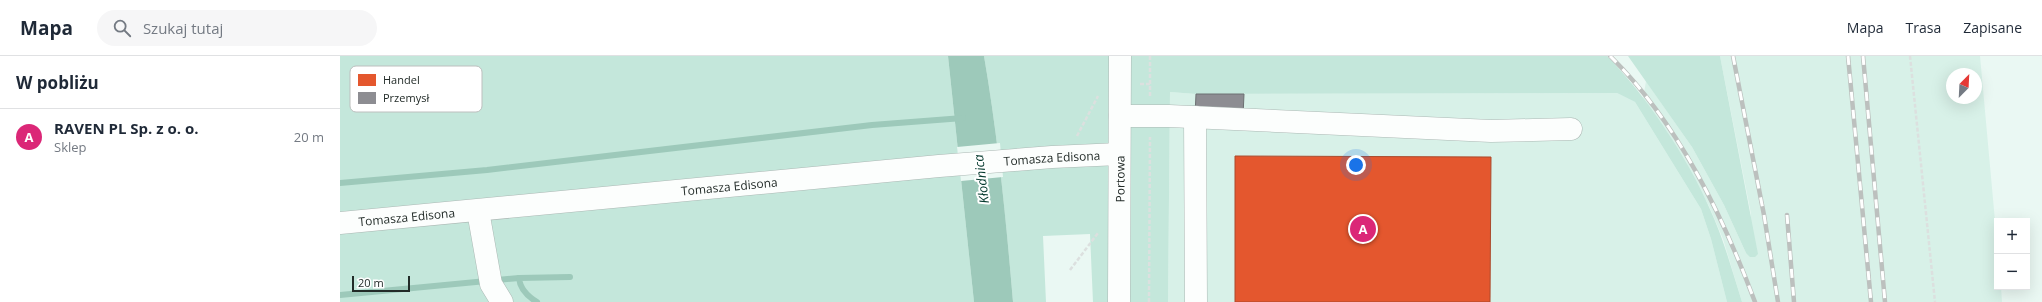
<!DOCTYPE html>
<html lang="pl">
<meta charset="utf-8">
<style>
body{margin:0;font-family:"Open Sans",sans-serif;background:#f6f6f7;color:#1f2937}
.controls{position:absolute;right:12px;bottom:12px;display:grid;overflow:hidden;border-radius:0px;box-shadow:0 4px 16px #0002}
.controls button{width:36px;height:36px;display:grid;place-items:center;padding:0;border:0;border-bottom:1px solid #e0e1e3;background:#fff;color:#1f2937;font:20px sans-serif}
.compass{position:absolute;left:1606px;top:12px;width:36px;height:36px;border-radius:50%;background:#fff;box-shadow:0 4px 16px #0002;rotate:24deg}
.scale{position:absolute;left:12px;bottom:10px;width:58px;box-sizing:border-box;padding-left:4px;border:2px solid #222b28;border-top:0;font-size:11px;line-height:14px;white-space:nowrap;color:#222b28;-webkit-text-stroke:3px #fff;paint-order:stroke}
.you{position:absolute;left:1016px;top:109px;width:14px;height:14px;margin:-10px;border:3px solid #fff;border-radius:50%;background:#1a73e8;box-shadow:0 0 0 6px #1a73e833}
.badge{display:grid;place-items:center;width:26px;height:26px;border-radius:50%;background:#db2777;color:#fff;font-size:13px;font-weight:700}
.pin{position:absolute;translate:-50% -50%;border:2px solid #fff;box-shadow:0 1px 4px #0006}
.list{margin:0;padding:0;list-style:none}
h2{display:flex;justify-content:space-between;align-items:center;height:52px;margin:0;padding:0 16px;font-size:17px}
h2 small{font-size:13px;font-weight:400;color:#747a83}
.list li{display:grid;grid-template-columns:26px 1fr auto;gap:12px;align-items:center;box-sizing:border-box;height:56px;padding:0 16px;border-top:1px solid #e0e1e3}
.list b{display:block;font-size:15px;white-space:nowrap}
.list p{margin:0;font-size:13px;white-space:nowrap;color:#747a83}
.list em{font-size:13px;font-style:normal;color:#747a83}
.icon{flex:none;width:22px;height:22px;fill:none;stroke:currentColor;stroke-width:2;stroke-linecap:round;stroke-linejoin:round}
.map{position:relative;flex:none;width:1702px;height:246px;overflow:hidden}
header{display:flex;align-items:center;gap:24px;box-sizing:border-box;height:56px;padding:0 20px;background:#fff;border-bottom:1px solid #e0e1e3}
header strong{font-size:19px}
nav{display:flex;gap:22px;margin-inline-start:auto;font-size:14px}
.search{width:280px;height:36px;background:#f6f6f7;display:flex;align-items:center;gap:10px;box-sizing:border-box;padding:0 14px;border-radius:22px;color:#747a83;font-size:15px}
main{display:flex}
aside{flex:1;background:#fff}
.map>svg:first-child{display:block}
</style>
<header>
<strong>Mapa</strong>
<div class="search"><svg class="icon" aria-label="search" viewBox="0 0 24 24"><circle cx="10" cy="10" r="6"/><path d="M15 15l6 6"/></svg>Szukaj tutaj</div>
<nav><a>Mapa</a><a>Trasa</a><a>Zapisane</a></nav>
</header>
<main>
<aside>
<h2>W pobliżu<small></small></h2>
<ul class="list">
<li><span class="badge">A</span><div><b>RAVEN PL Sp. z o. o.</b><p>Sklep</p></div><em>20 m</em></li>
</ul>
</aside>
<div class="map">
<svg width="1702" height="246" viewBox="0 0 1702 246">
<rect width="100%" height="100%" fill="#eaf8f3"/>
<g fill="#d8f1e8" fill-rule="evenodd">
<path d="M1380,0H1640L1657,187V231H1661L1662,246H1402L1383,183L1369,150L1327,76L1303,43L1306,25L1352,91L1384,149L1406,197L1411,158ZM1612,18H1636V42H1612Z"/>
<polygon points="830,36 856,38 1277,37 1295,46 1361,153 1371,183 1387,246 828,246"/>
</g>
<g fill="#c4e7db">
<polygon points="0,0 608,0 634,246 0,246"/>
<path d="M644,0H1267C1306,39 1347,101 1369,151C1383,181 1392,214 1402,246H1387L1371,183L1361,153L1295,46L1277,37L856,38L830,36L828,246H753L750,178L703,180L706,246H673C666,163 658,82 644,0Z"/>
<polygon points="1288,0 1380,0 1418,198 1415,201 1410,201 1406,197 1384,149 1352,91"/>
</g>
<path fill="#9dc9ba" d="M608,0H644C658,82 666,163 673,246H634Z"/>
<polygon fill="#eaf8f3" points="660,87 663,121 621,125 617,91"/>
<polygon fill="#e4572e" stroke="#aa4a2c" points="895,100 1151,101 1150,246 895,246"/>
<polygon fill="#8d8d92" stroke="#6d7072" points="856,38 904,38 903,60 855,60"/>
<g fill="none" stroke-linecap="round" stroke-linejoin="round">
<g stroke="#9dc9ba" stroke-width="6">
<polyline points="0,127 147,114 532,69 623,62"/>
<polyline points="0,239 179,222"/>
<path d="M197,246C187,240 180,233 179,222L230,221"/>
</g>
<defs>
<g id="minor">
<polyline points="780,60 829,60 1151,75 1231,73"/>
<polyline points="855,61 856,246"/>
<polyline points="138,155 151,228 162,246"/>
<path id="s1" d="M0,167L599,110L712,101L779,98"/>
<path id="s2" d="M779,246L780,0"/>
</g>
</defs>
<use href="#minor" stroke="#acb8b4" stroke-width="23"/>
<g stroke="#dce0df" stroke-width="2.5" stroke-dasharray="4 2" stroke-linecap="butt">
<polyline points="1570,0 1595,246"/>
<polyline points="800,28 810,28"/>
<polyline points="810,40 810,0"/>
<polyline points="737,80 758,40"/>
<polyline points="730,214 758,177"/>
<polyline points="809,246 810,81"/>
</g>
<use href="#minor" stroke="#fcfefd" stroke-width="22"/>
<defs>
<g id="rail">
<path d="M1270,0C1338,67 1382,158 1415,246"/>
<polyline points="1393,0 1424,159 1438,246"/>
<polyline points="1508,0 1531,246"/>
<polyline points="1523,0 1545,246"/>
<polyline points="1447,159 1454,246"/>
</g>
</defs>
<use href="#rail" stroke="#bcc0be" stroke-width="4.5"/>
<use href="#rail" stroke="#fff" stroke-width="3" stroke-dasharray="9" stroke-linecap="butt"/>
</g>
<g text-anchor="middle" dominant-baseline="central" stroke-width="4" stroke-linejoin="round" paint-order="stroke">
<g font-size="12" fill="#222b28" stroke="#fff">
<text stroke="none"><textPath href="#s1" startOffset="715">Tomasza Edisona</textPath></text>
<text stroke="none"><textPath href="#s2" startOffset="123">Portowa</textPath></text>
<text stroke="none"><textPath href="#s1" startOffset="391">Tomasza Edisona</textPath></text>
<text stroke="none"><textPath href="#s1" startOffset="67">Tomasza Edisona</textPath></text>
</g>
<g font-size="13" font-style="italic" fill="#04392d" stroke="#fff">
<text transform="translate(641 123) rotate(-97)">Kłodnica</text>
</g>
</g>
<rect x="10" y="10" width="132" height="46" rx="6" fill="#fff" stroke="#bdbfbe" stroke-width="1"/>
<rect x="18" y="18" width="18" height="12" fill="#e4572e"/>
<rect x="18" y="36" width="18" height="12" fill="#8d8d92"/>
<g font-size="11" fill="#222b28">
<text x="43" y="28">Handel</text>
<text x="43" y="46">Przemysł</text>
</g>
</svg>
<div class="controls">
<button>+</button>
<button>−</button>
</div>
<svg class="compass" viewBox="-18 -18 36 36"><path d="M0-13l5 13h-10z" fill="#e53935"/><path d="M0 13l5-13h-10z" fill="#747a83"/></svg>
<div class="scale">20 m</div>
<div class="you"></div>
<div class="pin badge" style="left:1023px;top:173px">A</div>
</div>
</main>
